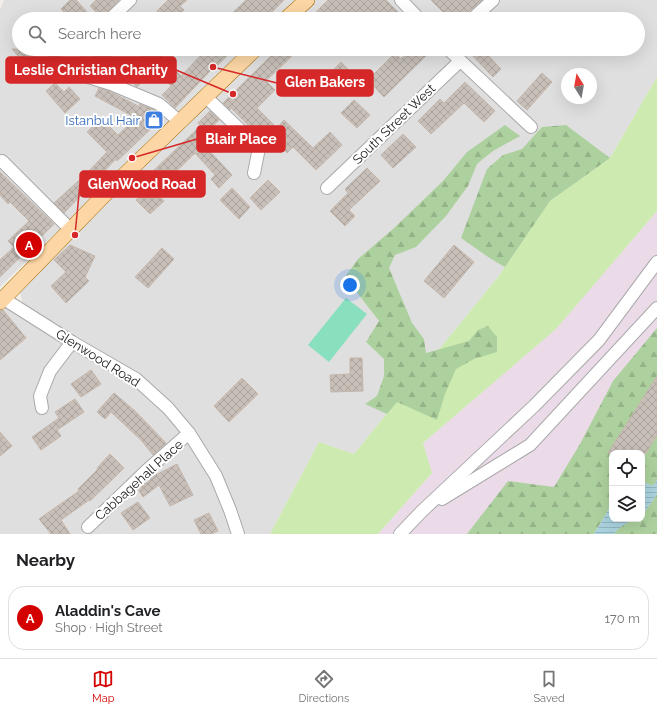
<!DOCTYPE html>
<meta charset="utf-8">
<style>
body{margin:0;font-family:Raleway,sans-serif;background:#f6f6f6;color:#202124}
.controls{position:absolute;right:12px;bottom:12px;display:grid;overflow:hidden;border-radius:8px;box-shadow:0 4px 16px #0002}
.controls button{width:36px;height:36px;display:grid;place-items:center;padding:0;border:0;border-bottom:1px solid #e0e0e0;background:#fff;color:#202124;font:20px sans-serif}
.compass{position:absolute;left:561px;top:68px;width:36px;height:36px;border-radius:50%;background:#fff;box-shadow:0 4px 16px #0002;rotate:349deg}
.you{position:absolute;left:350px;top:285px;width:14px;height:14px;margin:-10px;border:3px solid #fff;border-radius:50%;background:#1a73e8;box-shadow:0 0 0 6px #1a73e833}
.badge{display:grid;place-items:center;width:26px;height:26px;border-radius:50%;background:#d40000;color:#fff;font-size:13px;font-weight:700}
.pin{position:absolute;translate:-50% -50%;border:2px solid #fff;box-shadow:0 1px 4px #0006}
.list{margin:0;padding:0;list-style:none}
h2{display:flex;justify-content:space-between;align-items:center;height:52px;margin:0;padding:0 16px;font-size:17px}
h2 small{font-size:13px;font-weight:400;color:#757577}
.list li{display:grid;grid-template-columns:26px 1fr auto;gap:12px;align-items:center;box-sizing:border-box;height:64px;margin:0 8px 8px;padding:0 8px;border:1px solid #e0e0e0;border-radius:16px}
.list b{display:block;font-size:15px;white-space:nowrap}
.list p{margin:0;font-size:13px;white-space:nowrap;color:#757577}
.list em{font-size:13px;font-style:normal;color:#757577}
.icon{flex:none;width:22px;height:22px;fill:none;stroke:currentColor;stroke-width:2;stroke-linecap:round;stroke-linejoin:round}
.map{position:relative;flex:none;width:657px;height:534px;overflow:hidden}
.search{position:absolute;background:#fff;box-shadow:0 4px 16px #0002;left:12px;right:12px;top:12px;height:44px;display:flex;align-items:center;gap:10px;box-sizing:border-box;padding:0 14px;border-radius:22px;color:#757577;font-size:15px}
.sheet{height:124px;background:#fff}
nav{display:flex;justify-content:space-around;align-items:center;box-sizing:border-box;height:56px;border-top:1px solid #e0e0e0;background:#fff;font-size:11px;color:#757577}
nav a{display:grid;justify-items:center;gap:2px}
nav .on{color:#d40000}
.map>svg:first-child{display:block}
</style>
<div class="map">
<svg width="657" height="534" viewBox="0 0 657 534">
<defs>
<pattern id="forest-firs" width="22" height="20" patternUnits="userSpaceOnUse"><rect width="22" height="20" fill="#add19e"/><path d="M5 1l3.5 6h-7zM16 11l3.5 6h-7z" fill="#95b388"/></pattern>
<pattern id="water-rules" width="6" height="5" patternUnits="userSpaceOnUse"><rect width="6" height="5" fill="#aad3df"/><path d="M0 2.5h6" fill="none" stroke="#92b5bf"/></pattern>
<pattern id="building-cross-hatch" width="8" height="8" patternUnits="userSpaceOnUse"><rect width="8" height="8" fill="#c7bfb8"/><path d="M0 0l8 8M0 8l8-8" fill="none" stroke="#aba49e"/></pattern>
</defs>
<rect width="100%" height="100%" fill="#f2efe9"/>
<g fill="#e0dfdf" fill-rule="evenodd">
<polygon points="4,0 295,0 276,19 19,19 19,49 245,49 0,287 0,10"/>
<path d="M314,0H657V77L610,158L550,201L498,277L354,454L319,442L270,534H242L230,491L194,430L139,374L23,304L19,289L264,49H638V19H294ZM567,74H591V98H567Z"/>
<polygon points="0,302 136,379 189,433 237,534 0,534"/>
</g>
<polygon fill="#ebdbe8" points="657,211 657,498 642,490 642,453 612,453 589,534 378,534 432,473 423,443 555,329"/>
<polygon fill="#cdebb0" points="657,77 657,211 556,329 423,443 432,473 378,534 270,534 319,442 354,454 498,277 550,201 610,158"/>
<g fill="url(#forest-firs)">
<polygon points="505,125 520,136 493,151 477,164 468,186 446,216 416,247 395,255 389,268 412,323 424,339 426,353 469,341 478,330 488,326 497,337 497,352 474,359 456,369 445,394 437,420 397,402 387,414 365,404 377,396 384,376 384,359 366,342 379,321 345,277 358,259 393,229 443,181 467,152"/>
<path d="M566,125L610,158L550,201L505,267C489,259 476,248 461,238L487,169L503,155L522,149L542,127Z"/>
<polygon points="657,328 657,376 610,450 612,453 612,504 594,534 467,534 508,481 554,487 580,444 613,381"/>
<polygon points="657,435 657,480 653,486 642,482 642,459"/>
<path d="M657,494V534H614C620,524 631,519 642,519V516Z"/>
</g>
<polygon fill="#88e0be" points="346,298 367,314 329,362 308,345"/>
<g fill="url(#water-rules)">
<polygon points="657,480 657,494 642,516 642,482 653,486"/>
<polygon points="612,504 612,519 633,519 618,529 614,534 594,534"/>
</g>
<g fill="url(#building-cross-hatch)" stroke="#c4b6ab">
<polygon points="70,0 76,0 89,14 83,19 71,19 61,9"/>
<polygon points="96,0 119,0 105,14 102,18 90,6"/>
<polygon points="168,0 187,0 180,6 184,10 174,19 164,19 157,11"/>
<polygon points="246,0 284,0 265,19 226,19"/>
<polygon points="328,0 386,0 405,19 309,19"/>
<polygon points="431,0 482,0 467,13 465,19 450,19"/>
<polygon points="12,49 68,49 54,62 43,51 26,65"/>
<polygon points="88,49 105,49 115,60 106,69"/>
<polygon points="134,49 154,49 181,76 204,52 206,54 211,49 234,49 213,70 212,69 175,108 162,95 171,86 154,69 137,87 124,74 141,56"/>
<polygon points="278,49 299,49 266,81 275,90 257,108 277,128 284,120 313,148 330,132 342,145 316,170 293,147 287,153 264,130 259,136 231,108 230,110 223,103"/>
<polygon points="411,49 433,49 384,97 368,80 395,53 401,59"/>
<polygon points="466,49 482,49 501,69 493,77"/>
<polygon points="341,62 359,81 347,91 330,73"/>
<polygon points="542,73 552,82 527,110 517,101"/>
<polygon points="465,82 495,111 484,122 464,103 431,134 418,121 440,99 444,103"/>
<polygon points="55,83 64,92 69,87 80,99 65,113 46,91"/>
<polygon points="99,88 109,91 142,108 139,104 155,110 163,117 133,146 117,161 116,159 64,213 54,203 87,173 107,152 87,132 101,118 118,135 136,118 95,96"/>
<polygon points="354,100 370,115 357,128 341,113"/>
<polygon points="210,111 219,120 207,132 198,123"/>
<polygon points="196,130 207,142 204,145 232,175 219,188 211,179 215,175 195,153 159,188 148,176"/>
<polygon points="403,134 416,147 393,168 381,155"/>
<polygon points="367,168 380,181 349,210 355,216 345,226 330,211 348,193 345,189"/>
<polygon points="0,172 54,224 0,277 0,260 14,247 8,241 29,221 10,202 8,204 0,195"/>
<polygon points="268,180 280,192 261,210 250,198"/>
<polygon points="150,186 164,201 150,214 136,200"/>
<polygon points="232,188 250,207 239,219 220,200"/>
<polygon points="70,245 95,256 85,277 89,281 66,303 51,286 66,272 54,260"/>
<polygon points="454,245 474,262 444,298 424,281"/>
<polygon points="162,248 174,259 148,288 135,277"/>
<polygon points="3,310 26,338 0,360 0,311"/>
<polygon points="350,358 362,358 363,391 331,392 330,375 350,374"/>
<polygon points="91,370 101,384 81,397 71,384"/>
<polygon points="657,376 657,435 646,453 608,453"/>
<polygon points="242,378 258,394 229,422 214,406"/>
<polygon points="114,393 135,411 166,443 153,455 141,440 111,412 105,419 97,412"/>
<polygon points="75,399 84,412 57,430 61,436 41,450 32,437 59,418 55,412"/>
<polygon points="0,432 12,446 0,456"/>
<polygon points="110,454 124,468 90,501 89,500 61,520 70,534 51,534 39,519 79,491 78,489 98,469 97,468"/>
<polygon points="177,464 193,495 170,506 159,485 143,497 138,489 150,478"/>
<polygon points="138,502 150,518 133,530 121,513"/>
<polygon points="209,513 218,531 211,534 201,534 194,520"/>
</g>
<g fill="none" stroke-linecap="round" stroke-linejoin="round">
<defs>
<g id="minor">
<polyline points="401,0 419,19"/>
<polyline points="110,19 130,0"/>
<polyline points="472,19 493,0"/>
<polyline points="79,49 67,60 67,68 72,72 111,84 159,104 179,121"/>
<polyline points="448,49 531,127"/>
<polyline points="205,96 259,148 254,173"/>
<polyline points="2,161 71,230"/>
<polyline points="327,188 460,61"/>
<polyline points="4,299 72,342 136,379 168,408 189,433 216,476 230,510 238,534"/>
<polyline points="42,408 40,396 50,371 72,342"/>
<polyline points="442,499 530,445 657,308"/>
<polyline points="88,527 146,471 189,433"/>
<polyline points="400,534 421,512 534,406 599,340 657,262"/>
</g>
<g id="major">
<polyline points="286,19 307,0"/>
<polyline points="0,302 112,187 255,49"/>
</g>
</defs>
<use href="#minor" stroke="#a9a9a9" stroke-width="14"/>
<use href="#major" stroke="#a06b00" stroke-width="16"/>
<use href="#minor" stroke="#fff" stroke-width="12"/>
<use href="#major" stroke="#fcd6a4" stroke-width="15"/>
</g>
<defs>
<symbol id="shop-square" viewBox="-11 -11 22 22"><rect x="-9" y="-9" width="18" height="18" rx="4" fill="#3f7fe0" stroke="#fff"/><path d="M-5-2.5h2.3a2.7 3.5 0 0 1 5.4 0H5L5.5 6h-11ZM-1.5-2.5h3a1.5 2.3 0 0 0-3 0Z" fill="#fff"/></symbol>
</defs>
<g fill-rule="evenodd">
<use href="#shop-square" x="143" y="109" width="22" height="22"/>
</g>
<g text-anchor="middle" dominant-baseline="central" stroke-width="4" stroke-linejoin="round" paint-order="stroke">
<g font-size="13" fill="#366cbe" stroke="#fff" text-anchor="end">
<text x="140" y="120">Istanbul Hair</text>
</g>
<g font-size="13" fill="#222" stroke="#fff">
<text transform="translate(394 124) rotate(-44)">South Street West</text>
<text transform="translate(98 358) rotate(32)">Glenwood Road</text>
<text transform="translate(139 480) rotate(-42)">Cabbagehall Place</text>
</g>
</g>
<path fill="none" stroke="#d62828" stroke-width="1.5" d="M233 94L176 70M213 67L277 83M132 158L197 139M75 235L80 184"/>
<g fill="#d62828" stroke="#fff" stroke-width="1.5">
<circle cx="233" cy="94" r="4"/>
<circle cx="213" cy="67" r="4"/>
<circle cx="132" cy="158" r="4"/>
<circle cx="75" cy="235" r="4"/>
</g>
<g fill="#d62828" stroke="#d62828" stroke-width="1.5">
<rect x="6" y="57" width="170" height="26" rx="4"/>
<rect x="277" y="70" width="96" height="26" rx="4"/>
<rect x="197" y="126" width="88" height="26" rx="4"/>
<rect x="80" y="171" width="125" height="26" rx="4"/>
</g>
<g font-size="14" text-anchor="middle" font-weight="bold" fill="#fff">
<text x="91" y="75">Leslie Christian Charity</text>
<text x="325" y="87">Glen Bakers</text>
<text x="241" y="144">Blair Place</text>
<text x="142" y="189">GlenWood Road</text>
</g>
</svg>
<div class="controls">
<button><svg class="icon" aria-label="locate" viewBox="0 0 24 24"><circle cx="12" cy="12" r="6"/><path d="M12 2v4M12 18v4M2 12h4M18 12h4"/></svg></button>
<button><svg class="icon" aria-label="layers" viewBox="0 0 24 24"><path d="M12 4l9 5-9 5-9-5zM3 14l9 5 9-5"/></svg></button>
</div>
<svg class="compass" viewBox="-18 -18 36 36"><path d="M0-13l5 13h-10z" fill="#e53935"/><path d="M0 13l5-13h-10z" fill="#757577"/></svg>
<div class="you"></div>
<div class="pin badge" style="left:29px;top:245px">A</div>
<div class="search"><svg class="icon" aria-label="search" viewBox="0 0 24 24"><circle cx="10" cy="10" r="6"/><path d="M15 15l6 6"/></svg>Search here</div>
</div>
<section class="sheet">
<h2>Nearby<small></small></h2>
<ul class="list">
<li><span class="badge">A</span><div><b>Aladdin's Cave</b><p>Shop · High Street</p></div><em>170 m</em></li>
</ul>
</section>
<nav>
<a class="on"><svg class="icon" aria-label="map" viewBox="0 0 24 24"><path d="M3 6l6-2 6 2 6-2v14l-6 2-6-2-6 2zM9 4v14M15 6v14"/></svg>Map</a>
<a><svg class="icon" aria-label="directions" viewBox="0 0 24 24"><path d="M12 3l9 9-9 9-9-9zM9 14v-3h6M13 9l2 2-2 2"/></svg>Directions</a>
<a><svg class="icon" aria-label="saved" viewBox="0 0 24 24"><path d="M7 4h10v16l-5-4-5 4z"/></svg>Saved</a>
</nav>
